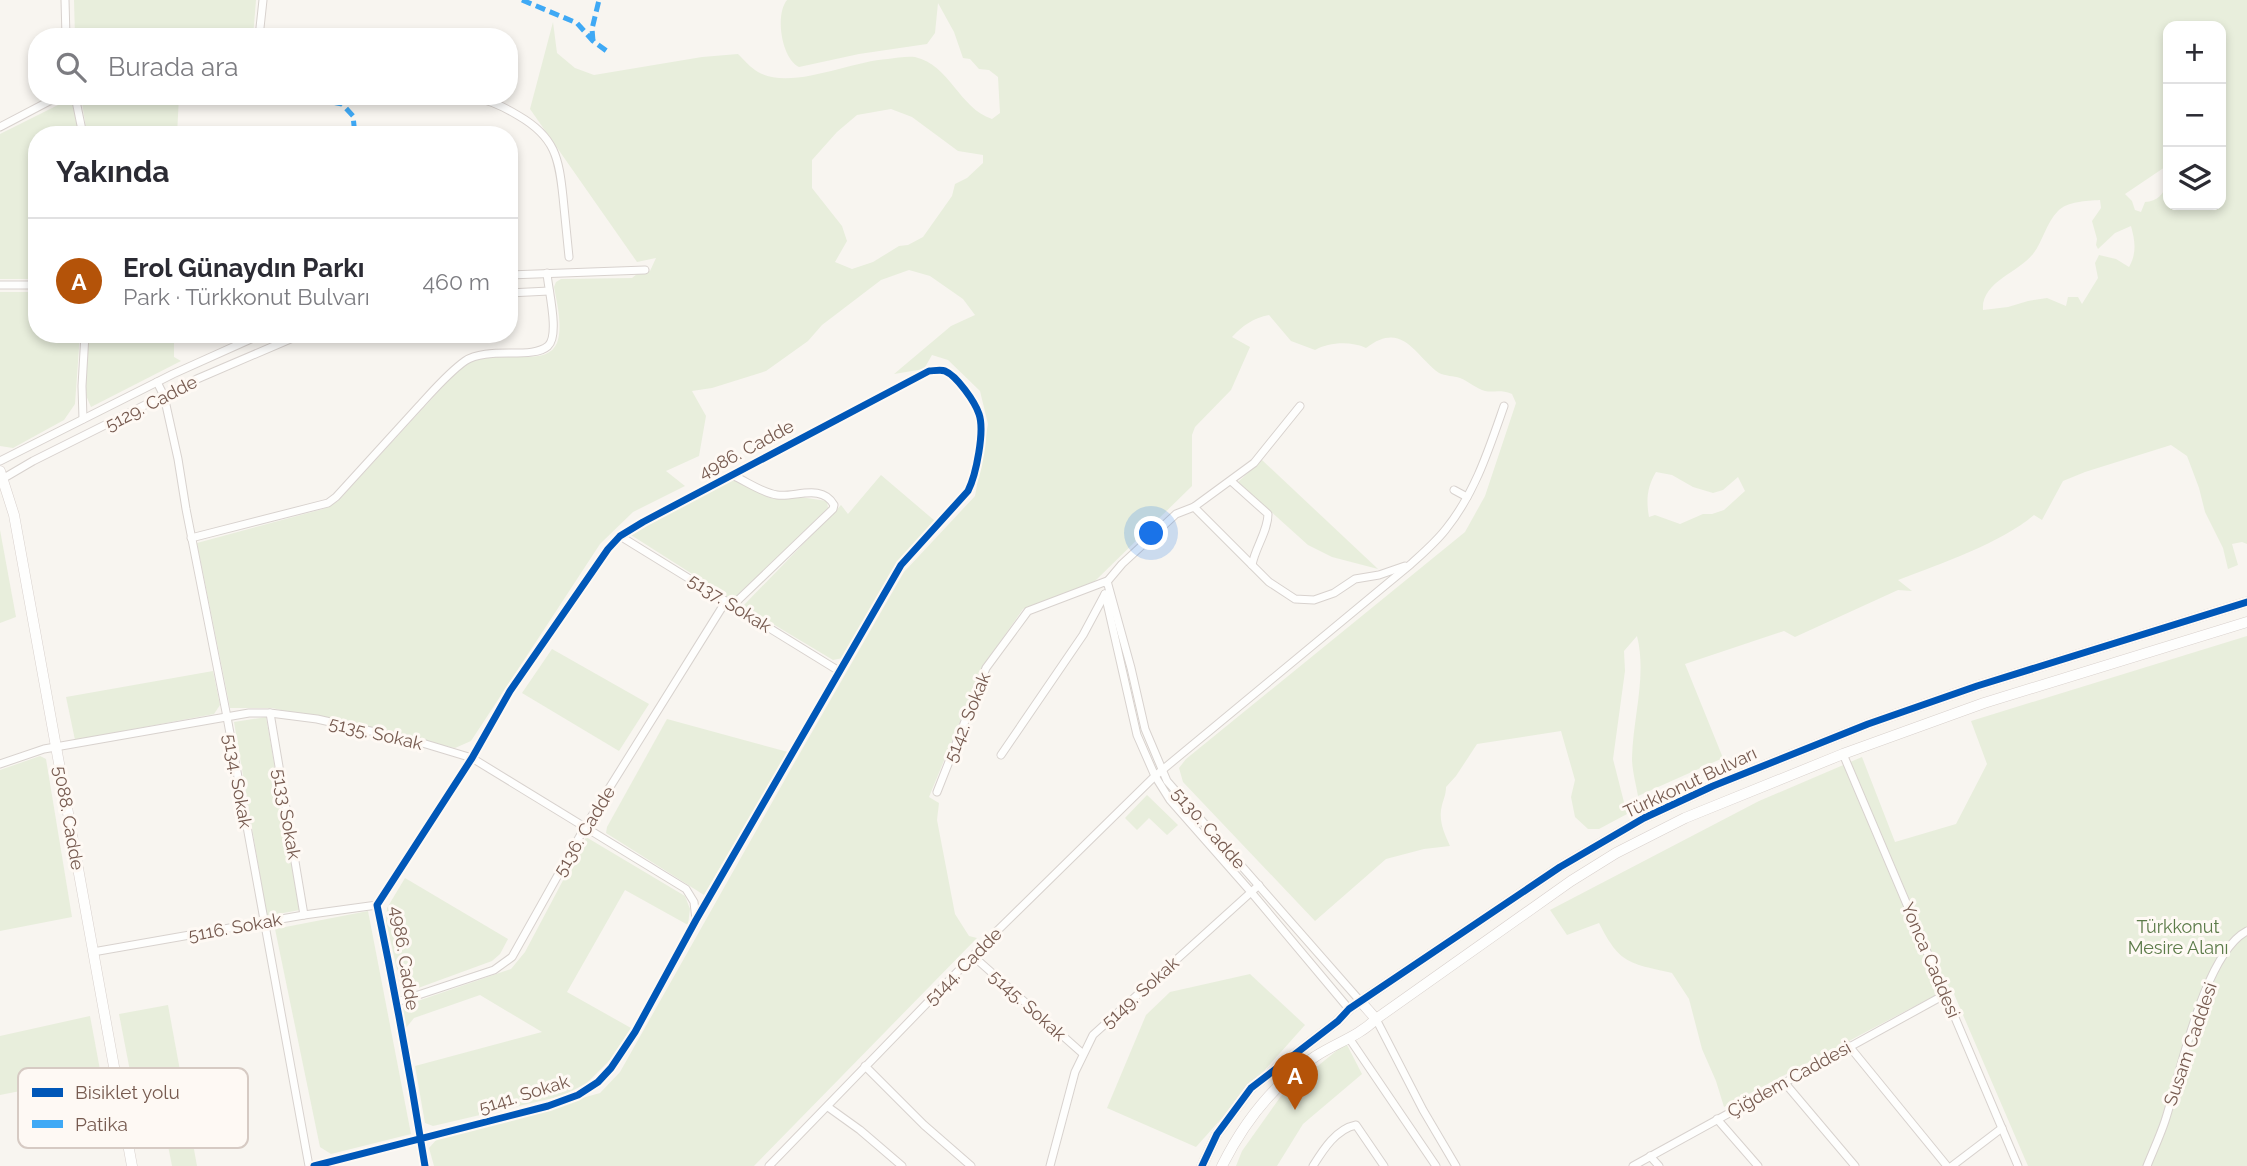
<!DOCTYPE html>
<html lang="tr">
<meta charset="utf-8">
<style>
body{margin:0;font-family:Raleway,sans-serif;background:#f7f7f7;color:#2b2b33}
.controls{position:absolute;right:21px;top:21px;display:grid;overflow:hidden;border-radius:14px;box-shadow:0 4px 10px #0003}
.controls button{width:63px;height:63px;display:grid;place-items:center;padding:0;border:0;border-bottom:2px solid #e1e1e2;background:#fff;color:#2b2b33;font:35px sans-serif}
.you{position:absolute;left:1152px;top:534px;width:24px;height:24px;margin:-18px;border:5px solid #fff;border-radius:50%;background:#1a73e8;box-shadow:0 0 0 10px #1a73e833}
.badge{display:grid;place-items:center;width:46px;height:46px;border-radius:50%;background:#b45309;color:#fff;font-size:23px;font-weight:700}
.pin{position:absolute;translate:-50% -58px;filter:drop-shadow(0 2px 4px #0008)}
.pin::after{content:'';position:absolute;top:37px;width:24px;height:21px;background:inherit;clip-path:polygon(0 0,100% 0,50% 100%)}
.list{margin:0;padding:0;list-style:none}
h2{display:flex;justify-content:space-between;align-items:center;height:91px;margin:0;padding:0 28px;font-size:30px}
h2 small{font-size:23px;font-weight:400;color:#7c7c81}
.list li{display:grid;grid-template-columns:46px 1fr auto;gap:21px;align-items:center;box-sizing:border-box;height:126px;padding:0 28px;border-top:2px solid #e1e1e2}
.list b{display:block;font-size:26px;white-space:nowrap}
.list p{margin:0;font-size:23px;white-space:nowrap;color:#7c7c81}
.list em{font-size:23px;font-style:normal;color:#7c7c81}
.icon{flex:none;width:38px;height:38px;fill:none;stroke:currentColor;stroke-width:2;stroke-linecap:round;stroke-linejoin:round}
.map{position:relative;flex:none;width:2247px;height:1166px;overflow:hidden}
.search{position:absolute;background:#fff;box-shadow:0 4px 10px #0003;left:28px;top:28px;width:490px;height:77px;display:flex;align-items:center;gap:18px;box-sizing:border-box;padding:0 24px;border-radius:28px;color:#7c7c81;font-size:26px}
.panel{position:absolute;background:#fff;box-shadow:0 4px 10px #0003;left:28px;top:126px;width:490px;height:217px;border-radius:28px}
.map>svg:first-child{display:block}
</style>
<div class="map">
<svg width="2247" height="1166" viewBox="0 0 2247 1166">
<rect width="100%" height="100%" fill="#f8f5f0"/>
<g fill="#e8eedc" fill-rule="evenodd">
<polygon points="74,0 256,0 253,37 75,37"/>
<path d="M787,0H2247V544L2242,542L2232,544L2238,565L2228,569L2223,548L2205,512L2199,488L2187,456L2171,445L2085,472L2063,481L2042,520L2034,515C2001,543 1940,564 1898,580L1912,591L1898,590L1795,637L1784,631L1685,664L1723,758L1638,796C1636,784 1632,770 1632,758C1633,717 1647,676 1637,636L1624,651L1625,671L1613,759L1627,814L1599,829H1588L1575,817L1571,797L1575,780L1561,731L1477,744L1456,776L1446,787C1446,794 1444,798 1442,805C1438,820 1444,833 1450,846L1424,849L1386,859L1315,921L1183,782L1179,768L1186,759L1465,532L1485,496L1516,403L1512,394C1499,389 1494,393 1485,391C1477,389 1468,381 1460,378C1454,376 1445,376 1439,373C1414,355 1403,320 1366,348C1351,341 1329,342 1315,350L1291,341L1269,315C1254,318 1243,325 1232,337L1250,347L1231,390L1195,427L1192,435V486L1093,583L1023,609L983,666L929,797L939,803L937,820L955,914L969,936L977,938L754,1166H434L429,1148L437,1139L600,1093L620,1072L796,760L904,572L975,496L988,424L980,391L948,360L932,355L924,369L894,374L951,326L975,315L963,299L930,276L909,270L881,280L822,325L808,341L766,371L712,388L692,391L706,416L699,456L666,471L685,486L633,512L600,544L471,741L455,748L272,708H230L197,543L323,509L338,501L460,368C467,363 476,356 485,355C503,352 547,367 557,343C563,327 557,303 554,287L556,282L561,279L632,278L637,274L650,271L656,258L637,262L530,109L553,22L557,53L575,68L594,75L702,57L738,54C744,60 751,68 758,72C791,91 850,61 888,59C896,58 907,56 915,57C950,65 959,108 992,119L1000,113L998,77L989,70L979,69L970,59L963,58L954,32L938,3L935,33L927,44L859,54L799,67C781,58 775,14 787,0ZM2168,26H2221V205H2168V184C2162,195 2158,201 2145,202L2141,212L2135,210L2132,201L2125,194L2168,165ZM891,109L912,117L958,151L983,155V163L967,178L955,184L952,196L923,237L908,245L899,246L873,262L852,269L835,262L847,241L842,226L812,188V160L837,132L857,115ZM2100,200L2101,208L2092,221L2097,239L2096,245L2098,249L2115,233L2131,226C2135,241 2137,253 2129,267L2116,259L2099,255L2095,263L2098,278L2082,304L2078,297H2068L2066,306L2047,298L2028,301L2008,307L1983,310C1981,282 2018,273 2033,254C2043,241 2046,223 2058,211C2068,201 2086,201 2100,200ZM1656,472L1672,475L1693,487L1713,493L1723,490L1738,477L1745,491L1724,510L1712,514H1703L1680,524L1655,515L1649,517C1646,500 1647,487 1656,472Z"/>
<polygon points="81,96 179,96 177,135 87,135"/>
<polygon points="72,98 80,135 37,135 37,279 0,279 0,134"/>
<polygon points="0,292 37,292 37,334 80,334 75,404 64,420 13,448 0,446"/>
<polygon points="88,334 174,334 174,357 181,361 91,407 85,393"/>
<polygon points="1262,460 1378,569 1332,557 1308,545 1238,482"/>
<polygon points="881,475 935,521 892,570 843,658 833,660 743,606 841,505 848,514"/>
<polygon points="731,479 770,498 777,499 800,497 827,501 828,508 733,600 631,535"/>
<polygon points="0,530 16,617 0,623"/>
<path d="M2247,636V1166H2028L1951,987L1724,1107L1716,1081L1702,1049L1689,999L1672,973C1630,963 1620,965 1599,923L1567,935L1550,910L1759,801L1862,757L1895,842L1956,824L1987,764L1971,721Z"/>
<polygon points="552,649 649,704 619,751 522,693"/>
<polygon points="213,671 220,705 214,714 75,740 66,697"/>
<polygon points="266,717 300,910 267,916 234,722"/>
<polygon points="667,719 788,752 704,895 606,833 607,827"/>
<polygon points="40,756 46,759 72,917 0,931 0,770"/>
<polygon points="1147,795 1178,825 1167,835 1149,818 1137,830 1125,818"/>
<polygon points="586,837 685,896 690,909 688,925 625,890 567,992 631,1028 610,1060 587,1083 562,1096 433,1126 425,1123 415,1066 542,1032 480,995 414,1018 406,1028 402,1008 406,1005 511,969 525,952"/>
<polygon points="405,878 508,939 500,954 492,961 410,991 402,991 386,921 387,908"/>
<polygon points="368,911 411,1134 331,1154 320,1147 275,929"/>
<polygon points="1250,974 1305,1025 1196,1147 1107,1108 1146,1015 1170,992"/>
<polygon points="168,1005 183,1087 135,1097 119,1014"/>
<polygon points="90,1016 101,1075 0,1095 0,1036"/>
<polygon points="1346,1043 1362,1074 1303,1124 1277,1166 1236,1166 1242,1151 1281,1096"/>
<polygon points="184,1094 197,1166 172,1166 159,1099"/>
</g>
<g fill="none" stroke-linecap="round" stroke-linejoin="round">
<defs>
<g id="street">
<polyline points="65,0 66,37"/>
<polyline points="259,37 263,0"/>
<polyline points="75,96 83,135"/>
<path d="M464,96C485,98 501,105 519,116C555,137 559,158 563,197C565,217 567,237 569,257"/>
<polyline points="0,127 59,96"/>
<polyline points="509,275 645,270"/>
<polyline points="0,285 37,285"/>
<polyline points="509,293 549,291"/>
<polyline points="157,382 164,396 178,459 186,509 227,717 309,1166"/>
<polyline points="83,419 82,386 85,334"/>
<polyline points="0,461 173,374 262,334"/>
<path d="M732,475C746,481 762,493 777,495C794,498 822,483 834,505L833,509L733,605"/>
<polyline points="4,478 33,461 197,379 302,334"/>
<path d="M1231,481L1268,514C1268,531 1255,548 1252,565"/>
<polyline points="1454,490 1467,497"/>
<polyline points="1194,507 1269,582 1295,599 1314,600 1334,593 1355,579 1379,575 1405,566"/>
<polyline points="620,536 839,671"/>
<path d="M191,538L328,503L336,497C364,466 392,436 419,406C433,391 448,373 465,361C487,346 532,360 548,346C560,335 548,289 547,273"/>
<polyline points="1106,583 1122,564 1176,514 1194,507 1254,463 1300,406"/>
<polyline points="1105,594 1137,735 1155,776 1170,800 1251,892 1349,1009"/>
<polyline points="270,713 304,915"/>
<polyline points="1843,754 2018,1166"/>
<polyline points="1001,755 1083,635 1105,594"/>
<polyline points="0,764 44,749 249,713 270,713 317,719 419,742 472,758 686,889 694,902 696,920"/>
<polyline points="937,792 986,668 1028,611 1107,581 1131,668 1145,729 1167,781 1361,1002"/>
<polyline points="93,952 304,915 377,905"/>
<polyline points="973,956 1082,1053"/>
<polyline points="397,1002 494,970 512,957 585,827 726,601"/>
<polyline points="1376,1019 1423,1110 1456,1166"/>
<polyline points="1349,1038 1436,1166"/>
<polyline points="1849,1046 1947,1166"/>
<polyline points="865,1066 924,1125 971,1166"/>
<polyline points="1784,1082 1855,1166"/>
<polyline points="828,1107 860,1130 902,1166"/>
<polyline points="1717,1119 1758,1166"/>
<polyline points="1650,1156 1659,1166"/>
<path d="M314,1166L548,1106L578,1095L598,1082L611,1068L635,1032L696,920L901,565L968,491C976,475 985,431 979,414C975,402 957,376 945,371C941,369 933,371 929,371L643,522L620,536L608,549L510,691L472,758L377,905C395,992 411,1079 425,1166"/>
<path d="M769,1166L998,930L1155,776L1411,564C1423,553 1436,542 1446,529C1475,493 1489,449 1504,406"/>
<polyline points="1050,1166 1075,1072 1093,1035 1259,885"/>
<path d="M1313,1166C1323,1150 1336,1129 1356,1125L1384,1166"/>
<polyline points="1633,1166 1946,994"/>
<polyline points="1952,1166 2002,1128"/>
<path d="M2147,1166C2153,1151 2160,1136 2165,1121C2180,1075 2204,953 2247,931"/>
</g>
<g id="secondary">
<polyline points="0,471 14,515 132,1166"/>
<polyline points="1361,1002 1376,1019"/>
<polyline points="1202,1166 1217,1134 1251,1088 1338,1021 1349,1009 1560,867 1644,818 1713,786 1868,724 1977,686 2247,602"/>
<path d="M1222,1166C1244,1122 1274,1083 1316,1056C1336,1043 1359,1036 1376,1019L1571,881L1616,853L1685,818L1843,754L1984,703L2247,622"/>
</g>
</defs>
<use href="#street" stroke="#d8d2ce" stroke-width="9"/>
<use href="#secondary" stroke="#d8d0cc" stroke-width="11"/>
<use href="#street" stroke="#fefefd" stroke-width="7"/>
<use href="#secondary" stroke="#fefefd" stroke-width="10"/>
<g stroke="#3fa9f5" stroke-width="5" stroke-dasharray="10 5" stroke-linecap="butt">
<polyline points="522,0 577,23 593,41 608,52"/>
<polyline points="593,41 592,29 599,0"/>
<polyline points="304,96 342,104 353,116 355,135"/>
</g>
<defs>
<g id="cycleway">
<path d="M314,1166L548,1106L578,1095L598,1082L611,1068L635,1032L696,920L901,565L968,491C976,475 985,431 979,414C975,402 957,376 945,371C941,369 933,371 929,371L643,522L620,536L608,549L510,691L472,758L377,905C395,992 411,1079 425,1166"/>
<polyline points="1202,1166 1217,1134 1251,1088 1338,1021 1349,1009 1560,867 1644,818 1713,786 1868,724 1977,686 2247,602"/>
</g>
</defs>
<use href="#cycleway" stroke="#fef9f4" stroke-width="11"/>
<use href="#cycleway" stroke="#0057b8" stroke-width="7"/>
</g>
<g text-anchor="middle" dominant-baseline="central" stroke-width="6" stroke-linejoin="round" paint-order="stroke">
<g font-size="18" fill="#775b50" stroke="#fef9f4">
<text transform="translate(151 403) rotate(-27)">5129. Cadde</text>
<text transform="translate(746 449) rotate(-28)">4986. Cadde</text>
<text transform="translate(730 603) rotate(32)">5137. Sokak</text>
<text transform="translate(967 717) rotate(-68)">5142. Sokak</text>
<text transform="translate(376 733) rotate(13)">5135. Sokak</text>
<text transform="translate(238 781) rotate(80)">5134. Sokak</text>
<text transform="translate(1690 782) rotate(-25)">Türkkonut Bulvarı</text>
<text transform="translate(287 814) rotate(80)">5133 Sokak</text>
<text transform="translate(69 818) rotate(80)">5088. Cadde</text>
<text transform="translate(1209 828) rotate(49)">5130. Cadde</text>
<text transform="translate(584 831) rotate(-59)">5136. Cadde</text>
<text transform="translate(235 927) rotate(-10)">5116. Sokak</text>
<text transform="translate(405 958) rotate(81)">4986. Cadde</text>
<text transform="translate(1931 960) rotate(67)">Yonca Caddesi</text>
<text transform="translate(963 966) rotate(-45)">5144. Cadde</text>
<text transform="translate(1140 992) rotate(-42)">5149. Sokak</text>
<text transform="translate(1028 1005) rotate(42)">5145. Sokak</text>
<text transform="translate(2190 1044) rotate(-71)">Susam Caddesi</text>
<text transform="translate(1789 1079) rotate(-29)">Çiğdem Caddesi</text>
<text transform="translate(524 1094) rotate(-17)">5141. Sokak</text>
</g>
<g font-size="18" fill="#5c7b49" stroke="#fef9f4">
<text x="2178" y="926">Türkkonut<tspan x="2178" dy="21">Mesire Alanı</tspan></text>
</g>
</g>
<rect x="18" y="1068" width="230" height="80" rx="10" fill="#fef9f4" stroke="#d6cac3" stroke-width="2"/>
<rect x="32" y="1088" width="31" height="9" fill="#0057b8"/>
<rect x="32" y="1120" width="31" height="8" fill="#3fa9f5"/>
<g font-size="19" fill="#775b50">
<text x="75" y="1099">Bisiklet yolu</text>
<text x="75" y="1131">Patika</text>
</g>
</svg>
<div class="controls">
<button>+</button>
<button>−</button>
<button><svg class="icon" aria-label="layers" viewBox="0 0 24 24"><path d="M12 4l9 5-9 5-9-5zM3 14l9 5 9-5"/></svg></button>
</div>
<div class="you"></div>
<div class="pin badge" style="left:1295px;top:1110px">A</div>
<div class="search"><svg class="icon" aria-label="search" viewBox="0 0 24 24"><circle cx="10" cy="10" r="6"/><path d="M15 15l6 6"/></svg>Burada ara</div>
<section class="panel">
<h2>Yakında<small></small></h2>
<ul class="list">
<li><span class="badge">A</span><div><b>Erol Günaydın Parkı</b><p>Park · Türkkonut Bulvarı</p></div><em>460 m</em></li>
</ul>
</section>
</div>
